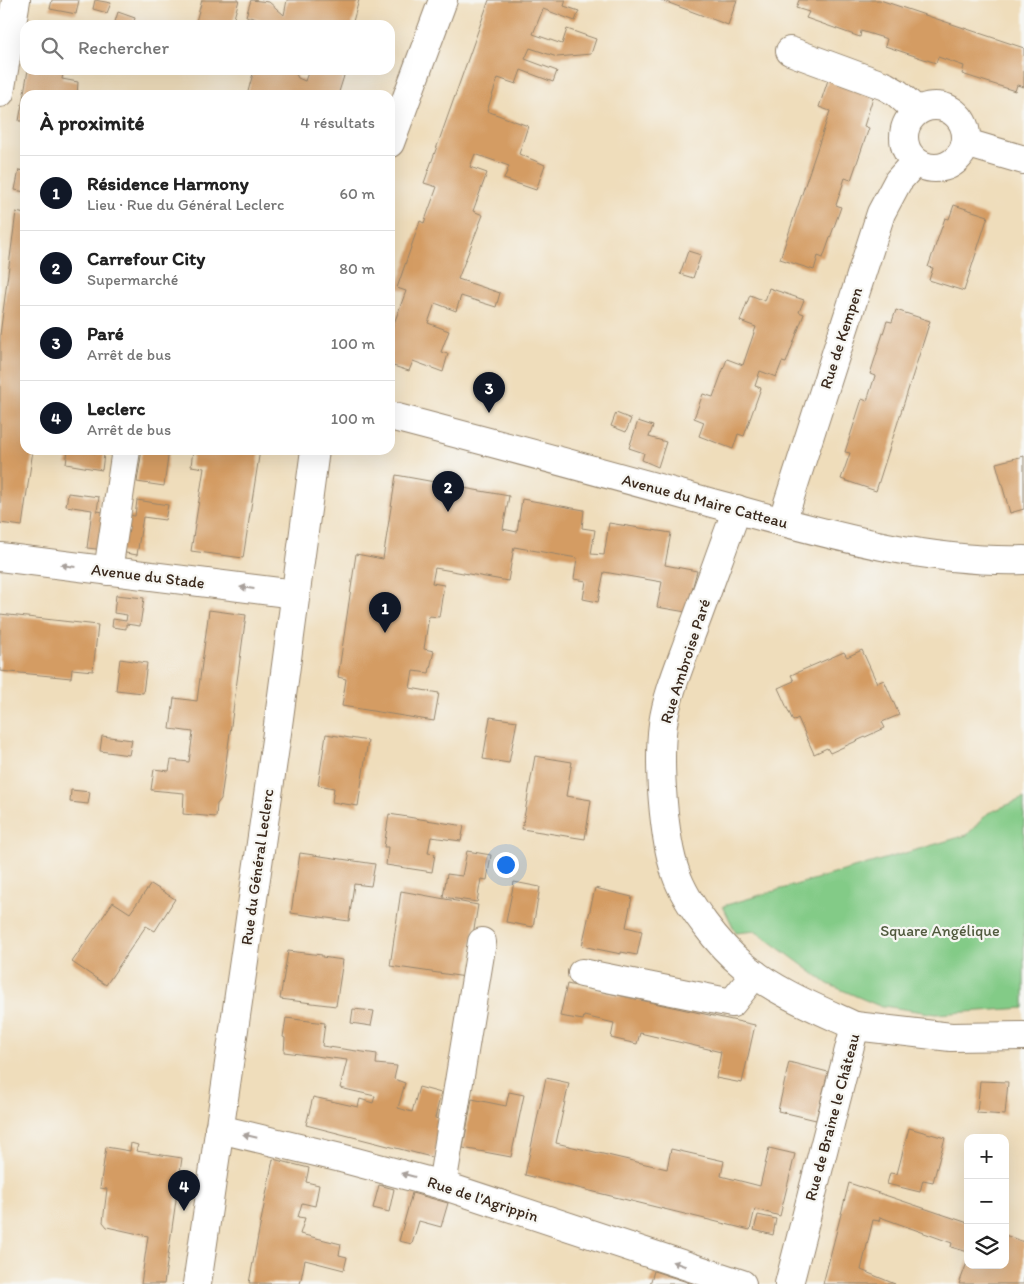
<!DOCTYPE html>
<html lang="fr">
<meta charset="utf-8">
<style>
body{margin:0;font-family:Itim,sans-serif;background:#f2f2f2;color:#222}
.controls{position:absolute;right:15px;bottom:15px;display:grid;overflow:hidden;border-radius:10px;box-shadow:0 5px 20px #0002}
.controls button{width:45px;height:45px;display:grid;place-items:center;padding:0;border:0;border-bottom:1px solid #e0e0e0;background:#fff;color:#222;font:25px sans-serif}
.you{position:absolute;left:505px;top:864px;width:18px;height:18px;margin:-12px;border:4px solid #fff;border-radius:50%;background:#1a73e8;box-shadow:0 0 0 8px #1a73e833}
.badge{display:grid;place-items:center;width:32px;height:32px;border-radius:50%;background:#111827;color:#fff;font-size:16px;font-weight:700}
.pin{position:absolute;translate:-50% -41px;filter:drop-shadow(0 1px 2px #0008)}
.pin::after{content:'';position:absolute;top:26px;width:18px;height:15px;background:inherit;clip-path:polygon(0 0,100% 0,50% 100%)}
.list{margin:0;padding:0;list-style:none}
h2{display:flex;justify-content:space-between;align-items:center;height:65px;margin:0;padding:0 20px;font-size:21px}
h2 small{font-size:16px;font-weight:400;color:#767676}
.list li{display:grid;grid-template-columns:32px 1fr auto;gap:15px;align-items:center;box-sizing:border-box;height:75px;padding:0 20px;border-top:1px solid #e0e0e0}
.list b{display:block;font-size:19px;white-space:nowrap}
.list p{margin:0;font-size:16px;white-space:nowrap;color:#767676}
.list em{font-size:16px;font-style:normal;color:#767676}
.icon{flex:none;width:28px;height:28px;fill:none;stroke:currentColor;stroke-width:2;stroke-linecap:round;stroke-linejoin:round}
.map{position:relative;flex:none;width:1024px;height:1284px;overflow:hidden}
.search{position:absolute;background:#fff;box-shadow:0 5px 20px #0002;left:20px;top:20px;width:375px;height:55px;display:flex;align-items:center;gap:12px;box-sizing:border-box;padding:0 18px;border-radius:15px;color:#767676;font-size:19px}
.panel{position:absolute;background:#fff;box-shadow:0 5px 20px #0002;left:20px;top:90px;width:375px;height:365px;border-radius:15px}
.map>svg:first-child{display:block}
</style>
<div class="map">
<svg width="1024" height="1284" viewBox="0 0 1024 1284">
<rect width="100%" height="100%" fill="#f6f6f2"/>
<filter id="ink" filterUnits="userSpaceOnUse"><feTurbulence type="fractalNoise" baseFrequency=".02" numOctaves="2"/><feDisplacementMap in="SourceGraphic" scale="10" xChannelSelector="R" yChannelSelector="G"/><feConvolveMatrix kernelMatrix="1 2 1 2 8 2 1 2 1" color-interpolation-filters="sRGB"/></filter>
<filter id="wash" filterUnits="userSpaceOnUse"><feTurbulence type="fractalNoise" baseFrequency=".0096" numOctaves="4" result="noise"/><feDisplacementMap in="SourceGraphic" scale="20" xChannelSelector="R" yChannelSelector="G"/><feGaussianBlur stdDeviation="1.12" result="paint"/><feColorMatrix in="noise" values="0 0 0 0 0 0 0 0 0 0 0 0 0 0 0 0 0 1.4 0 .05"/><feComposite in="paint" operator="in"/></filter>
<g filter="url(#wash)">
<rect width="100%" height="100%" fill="#efddbb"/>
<polygon fill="#83cb87" stroke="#5f7a52" points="1024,798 1024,1008 936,1014 877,1005 828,984 756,931 736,933 723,906 967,835 988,813"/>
<g id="blocks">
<g fill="#d49c64">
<polygon points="52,0 79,0 76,14 50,9"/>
<polygon points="95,0 111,3 107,13 93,9"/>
<polygon points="202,0 239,0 232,25 195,25"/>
<polygon points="251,0 269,2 284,15 287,0 359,0 352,25 276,25 246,16"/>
<polygon points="489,0 566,0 564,6 579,11 575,21 543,9 533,34 562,44 567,29 596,39 591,54 557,57 530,48 525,59 557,71 553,82 521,70 516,84 498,78 487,111 528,126 519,154 545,165 536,190 504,179 509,166 475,154 470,167 487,173 473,211 483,215 458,279 500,293 496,307 461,296 456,311 435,303 428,323 449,331 441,352 448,354 443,372 413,361 409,371 390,365 390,334 406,291 397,288 420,221 424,223 437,187 424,183"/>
<polygon points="661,0 737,0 728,25"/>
<polygon points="799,0 880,0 1024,48 1024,87 1017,85 1015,91 962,74 964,66 938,57 936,63 885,46 887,39 861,31 860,37 806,18 809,12 796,8"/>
<polygon points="118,12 135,18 133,25 114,25"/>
<polygon points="28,70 64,70 62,79 78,82 77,95 25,95 25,121 19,121"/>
<polygon points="254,70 275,71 277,70 294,70 298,78 305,81 309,70 325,70 344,76 338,95 247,95"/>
<polygon points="830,74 875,91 864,126 869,128 851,180 845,178 836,205 841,207 823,258 818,256 814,270 780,259 830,111 819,107"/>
<polygon points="19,170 25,171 25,192 15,190"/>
<polygon points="954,205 988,216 964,291 929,280 933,268 928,267 945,218 949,219"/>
<polygon points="16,212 25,214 25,450 33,450 22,526 0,523 0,335"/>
<polygon points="688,251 701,255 693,278 680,274"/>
<polygon points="769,288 804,300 799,312 804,314 786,363 782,362 776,377 760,371 755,386 761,388 744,436 738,434 733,449 699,436 704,422 694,418 703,394 713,397 727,359 743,365 756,327 740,321 750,295 765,301"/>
<polygon points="896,310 930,321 876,491 841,479 850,453 845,452 862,399 867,401 875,376 870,374 887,321 892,322"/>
<polygon points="616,413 631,419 626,432 611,426"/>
<polygon points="638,421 653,426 649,437 666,442 658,467 642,460 644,453 629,448"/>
<polygon points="68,450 104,454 102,470 66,464"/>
<polygon points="142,450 169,450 164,486 137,482"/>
<polygon points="193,450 260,450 243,558 191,551 204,468 191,466"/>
<polygon points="1024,456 1024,509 1010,513 996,463"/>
<polygon points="396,475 451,485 450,489 458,490 458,487 509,496 503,529 517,532 522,499 584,510 582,528 595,530 591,554 604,555 609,523 671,533 665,565 697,571 686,612 657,607 662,582 604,572 598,602 583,599 586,581 574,579 577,558 514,547 508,581 435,568 432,583 444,585 439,617 429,616 424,649 434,651 429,673 413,671 410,688 439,693 434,721 342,706 346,679 338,677 356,554 383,559"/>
<polygon points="68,493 99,497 97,511 110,513 105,550 87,548 92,510 66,506"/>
<polygon points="137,500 168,505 165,520 143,517 137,555 120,552 126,515 135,516"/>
<polygon points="116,595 144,598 140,626 126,624 126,629 112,627 113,619 126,621 127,615 114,613"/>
<polygon points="209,610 246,615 221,799 217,804 216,817 183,814 184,793 151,790 154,769 169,771 171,760 189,762 193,732 170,729 174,698 197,701"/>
<polygon points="0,614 98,625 93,671 72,669 71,678 0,671"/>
<polygon points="862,650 877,683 884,680 899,715 882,722 885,728 830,753 827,748 814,754 798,718 793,721 778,688 794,681 791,675 844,652 847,657"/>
<polygon points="120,659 147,663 143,693 116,690"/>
<polygon points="490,717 517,721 509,763 483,759"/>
<polygon points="326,734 368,741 358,806 332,802 334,788 318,785"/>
<polygon points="102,736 132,740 129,755 100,751"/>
<polygon points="535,756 572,762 566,796 591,800 585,839 522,829"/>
<polygon points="71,790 90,792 88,804 70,802"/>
<polygon points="389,814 464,826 461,841 431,837 428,853 435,854 432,872 386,865 388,847 384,847"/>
<polygon points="467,851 491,855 487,880 481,879 477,902 443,897 447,874 462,876"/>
<polygon points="300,853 375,864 371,886 354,884 349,921 291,913"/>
<polygon points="514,882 540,887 533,927 506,922"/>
<polygon points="151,884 175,899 155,931 146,926 106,985 72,962 113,902 130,913"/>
<polygon points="595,888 632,897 626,927 642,931 637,955 621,952 621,954 582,946"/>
<polygon points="401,891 478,905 466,977 390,966"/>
<polygon points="288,951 322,955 322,957 343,960 336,1006 280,999"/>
<polygon points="567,984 755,1025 742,1083 716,1078 721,1052 640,1033 637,1044 611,1038 614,1023 584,1016 583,1020 560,1016"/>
<polygon points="353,1009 374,1011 371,1026 351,1023"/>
<polygon points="286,1018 325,1023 322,1046 377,1054 376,1064 397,1066 394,1079 405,1083 398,1108 412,1112 419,1087 441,1093 435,1118 442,1120 435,1158 306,1125 313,1097 358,1107 360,1099 373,1103 375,1096 340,1088 347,1060 284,1052 285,1038 283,1037"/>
<polygon points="789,1062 828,1072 816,1120 778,1111"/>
<polygon points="546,1078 569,1083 556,1143 667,1169 671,1149 724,1161 721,1176 760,1186 769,1148 795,1154 780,1216 755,1209 750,1230 525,1175"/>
<polygon points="980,1081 1008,1082 1005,1115 977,1113"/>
<polygon points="509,1092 524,1095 511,1157 463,1148 472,1099 506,1106"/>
<polygon points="909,1128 945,1138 933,1182 923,1180 920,1192 887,1184 890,1173 897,1174"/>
<polygon points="131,1143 138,1145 136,1151 182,1158 164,1284 141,1284 148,1236 107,1227 103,1222 107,1189 100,1188 106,1147 130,1151"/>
<polygon points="273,1159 309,1168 306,1182 319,1185 315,1206 302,1203 298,1217 305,1218 300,1234 341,1244 339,1255 347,1257 344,1270 305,1260 300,1284 249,1283"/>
<polygon points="849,1183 968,1223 968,1252 951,1247 952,1243 880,1217 879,1221 873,1220 861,1270 895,1284 823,1284"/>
<polygon points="379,1185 394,1189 389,1212 373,1208"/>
<polygon points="412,1193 448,1203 441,1227 419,1221 412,1244 399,1241"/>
<polygon points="758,1215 776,1219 773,1235 754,1230"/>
<polygon points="1005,1235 1024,1242 1024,1284 959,1284 968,1260 968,1265 1005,1265"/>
<polygon points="654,1271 693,1284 650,1284"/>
</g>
</g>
</g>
<g filter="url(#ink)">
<use href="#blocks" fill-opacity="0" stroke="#95846c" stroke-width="1"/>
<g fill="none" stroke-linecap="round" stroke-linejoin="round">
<defs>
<g id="minor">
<polyline points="790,51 885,86 897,93 917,111"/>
<polyline points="0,93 16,0"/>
<circle cx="935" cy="137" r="31"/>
<polyline points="390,143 443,0"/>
<polyline points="966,143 1024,160"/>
<path d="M390,416C497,444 605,473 712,503C814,530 918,563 1024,560"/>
<path d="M737,509C721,552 706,595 690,637C680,665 667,695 663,724C658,763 663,837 676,874C686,903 719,946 743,965C775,992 818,1009 855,1026"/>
<polyline points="782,522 881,213 898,181 915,162"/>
<polyline points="0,557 295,594"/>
<polyline points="108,571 126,450"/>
<polyline points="582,973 732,1003 755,974"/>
<polyline points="219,1129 341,1158 442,1185 742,1284"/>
<polyline points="442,1185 482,942"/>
<polyline points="197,1284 276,740 315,450"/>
<polyline points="789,1284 855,1026 951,1037 1024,1036"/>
</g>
</defs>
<use href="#minor" stroke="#95846c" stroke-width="30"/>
<use href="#minor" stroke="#fff" stroke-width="28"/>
</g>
<defs><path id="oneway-solid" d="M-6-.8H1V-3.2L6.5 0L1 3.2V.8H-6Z" transform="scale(1.25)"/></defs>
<g fill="#a79f9a">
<use href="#oneway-solid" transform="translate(68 566) rotate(-172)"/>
<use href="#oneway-solid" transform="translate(247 588) rotate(-173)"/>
<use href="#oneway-solid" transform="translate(250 1136) rotate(-167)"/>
<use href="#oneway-solid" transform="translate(408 1175) rotate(-165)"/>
<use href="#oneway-solid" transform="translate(679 1264) rotate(-161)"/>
</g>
</g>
<g text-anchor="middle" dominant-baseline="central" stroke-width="4.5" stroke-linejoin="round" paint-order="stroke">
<g font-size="16" fill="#3b2a1e" stroke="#f6f6f2">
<text transform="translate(841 338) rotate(-72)">Rue de Kempen</text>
<text transform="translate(705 501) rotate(15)">Avenue du Maire Catteau</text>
<text transform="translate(148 576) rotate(7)">Avenue du Stade</text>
<text transform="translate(685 661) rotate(-72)">Rue Ambroise Paré</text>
<text transform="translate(257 867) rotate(-82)">Rue du Général Leclerc</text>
<text transform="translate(832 1117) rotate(-75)">Rue de Braine le Château</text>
<text transform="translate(483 1199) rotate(18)">Rue de l'Agrippin</text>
</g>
<g font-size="16" fill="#515a3e" stroke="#f6f6f2">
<text x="940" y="930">Square Angélique</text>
</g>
</g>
</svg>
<div class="controls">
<button>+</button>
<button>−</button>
<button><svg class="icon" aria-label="layers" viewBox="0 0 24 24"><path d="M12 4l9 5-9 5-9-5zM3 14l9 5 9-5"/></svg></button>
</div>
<div class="you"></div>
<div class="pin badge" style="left:385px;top:633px">1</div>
<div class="pin badge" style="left:448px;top:512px">2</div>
<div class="pin badge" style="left:489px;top:413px">3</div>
<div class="pin badge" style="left:184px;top:1211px">4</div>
<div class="search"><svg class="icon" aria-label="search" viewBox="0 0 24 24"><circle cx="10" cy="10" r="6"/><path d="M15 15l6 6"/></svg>Rechercher</div>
<section class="panel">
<h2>À proximité<small>4 résultats</small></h2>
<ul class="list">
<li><span class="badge">1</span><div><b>Résidence Harmony</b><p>Lieu · Rue du Général Leclerc</p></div><em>60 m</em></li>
<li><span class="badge">2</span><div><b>Carrefour City</b><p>Supermarché</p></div><em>80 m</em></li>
<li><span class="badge">3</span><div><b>Paré</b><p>Arrêt de bus</p></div><em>100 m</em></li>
<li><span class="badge">4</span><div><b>Leclerc</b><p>Arrêt de bus</p></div><em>100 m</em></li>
</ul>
</section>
</div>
